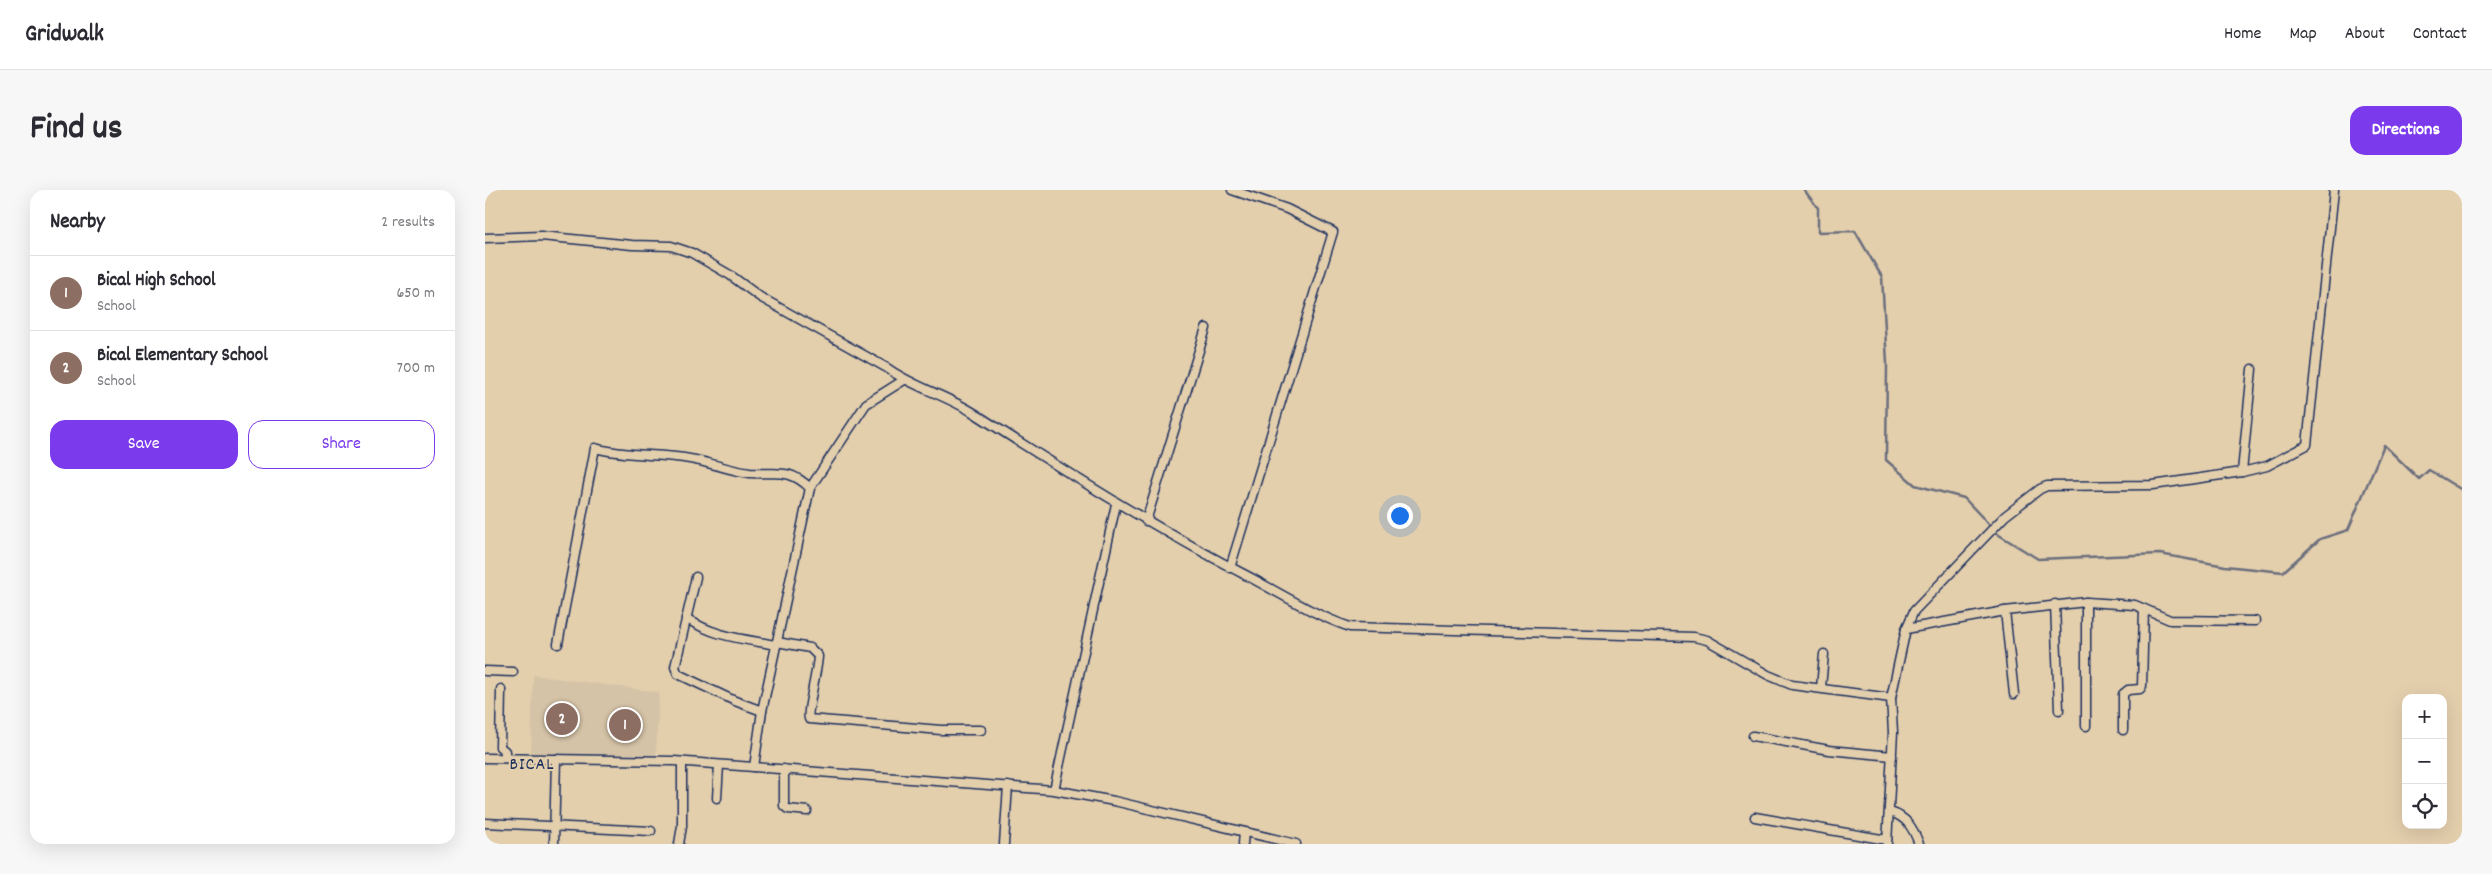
<!DOCTYPE html>
<meta charset="utf-8">
<style>
body{margin:0;font-family:Dekko,sans-serif;background:#f7f7f7;color:#2b2b33}
.controls{position:absolute;right:15px;bottom:15px;display:grid;overflow:hidden;border-radius:10px;box-shadow:0 5px 20px #0002}
.controls button{width:45px;height:45px;display:grid;place-items:center;padding:0;border:0;border-bottom:1px solid #e1e1e2;background:#fff;color:#2b2b33;font:25px sans-serif}
.you{position:absolute;left:914px;top:325px;width:18px;height:18px;margin:-12px;border:4px solid #fff;border-radius:50%;background:#1a73e8;box-shadow:0 0 0 8px #1a73e833}
.badge{display:grid;place-items:center;width:32px;height:32px;border-radius:50%;background:#7c3aed;color:#fff;font-size:16px;font-weight:700}
.pin{position:absolute;translate:-50% -50%;border:2px solid #fff;box-shadow:0 1px 5px #0006}
.list{margin:0;padding:0;list-style:none}
h2{display:flex;justify-content:space-between;align-items:center;height:65px;margin:0;padding:0 20px;font-size:21px}
h2 small{font-size:16px;font-weight:400;color:#7c7c81}
.list li{display:grid;grid-template-columns:32px 1fr auto;gap:15px;align-items:center;box-sizing:border-box;height:75px;padding:0 20px;border-top:1px solid #e1e1e2}
.list b{display:block;font-size:19px;white-space:nowrap}
.list p{margin:0;font-size:16px;white-space:nowrap;color:#7c7c81}
.list em{font-size:16px;font-style:normal;color:#7c7c81}
.actions{display:flex;gap:10px;padding:15px 20px}
.actions a{flex:1;padding:11px 0;border:1px solid #7c3aed;border-radius:15px;text-align:center;font-size:18px;color:#7c3aed}
.actions .main{background:#7c3aed;color:#fff}
.icon{flex:none;width:28px;height:28px;fill:none;stroke:currentColor;stroke-width:2;stroke-linecap:round;stroke-linejoin:round}
.map{position:relative;flex:none;width:1977px;height:654px;overflow:hidden;border-radius:15px}
header{display:flex;align-items:center;gap:30px;box-sizing:border-box;height:70px;padding:0 25px;background:#fff;border-bottom:1px solid #e1e1e2}
header strong{font-size:24px}
nav{display:flex;gap:28px;margin-inline-start:auto;font-size:18px}
.intro{display:flex;align-items:center;justify-content:space-between;box-sizing:border-box;height:120px;padding:0 30px}
h1{margin:0;font-size:35px}
.button{padding:12px 22px;border-radius:15px;background:#7c3aed;color:#fff;font-size:18px;font-weight:700}
main{display:flex;gap:30px;padding:0 30px}
aside{flex:1;background:#fff;border-radius:15px;box-shadow:0 5px 20px #0002}
.map>svg:first-child{display:block}
</style>
<header>
<strong>Gridwalk</strong>
<nav><a>Home</a><a>Map</a><a>About</a><a>Contact</a></nav>
</header>
<div class="intro"><h1>Find us</h1><a class="button">Directions</a></div>
<main>
<aside>
<h2>Nearby<small>2 results</small></h2>
<ul class="list">
<li><span class="badge" style="background:#8d6e63">1</span><div><b>Bical High School</b><p>School</p></div><em>650 m</em></li>
<li><span class="badge" style="background:#8d6e63">2</span><div><b>Bical Elementary School</b><p>School</p></div><em>700 m</em></li>
</ul>
<div class="actions"><a class="main">Save</a><a>Share</a></div>
</aside>
<div class="map">
<svg width="1977" height="654" viewBox="0 0 1977 654">
<rect width="100%" height="100%" fill="#e4cfad"/>
<filter id="ink" filterUnits="userSpaceOnUse"><feTurbulence type="fractalNoise" baseFrequency=".02" numOctaves="2"/><feDisplacementMap in="SourceGraphic" scale="10" xChannelSelector="R" yChannelSelector="G"/><feConvolveMatrix kernelMatrix="1 2 1 2 8 2 1 2 1" color-interpolation-filters="sRGB"/></filter>
<g filter="url(#ink)">
<polygon fill="#d5c3a7" points="48,485 174,502 171,569 46,564"/>
<g fill="none" stroke-linecap="round" stroke-linejoin="round">
<polyline stroke="#6b6e7d" stroke-width="2.5" points="1319,0 1333,18 1333,42 1370,41 1397,87 1402,173 1401,270 1430,295 1479,308 1514,345 1553,369 1675,364 1740,376 1798,382 1835,349 1863,340 1899,255 1934,289 1944,280 1977,300"/>
<defs>
<g id="minor">
<path d="M0,48L56,46L147,55L186,56L207,63L245,85L275,107L402,178C428,197 461,205 489,223C581,282 673,340 770,390C801,407 832,426 865,437L1209,447L1222,450L1283,485L1307,495L1406,508"/>
<polyline points="1757,282 1767,179"/>
<polyline points="661,331 721,138"/>
<polyline points="745,378 848,42 802,19 747,0"/>
<polyline points="211,387 190,477 193,484 250,511 277,521"/>
<polyline points="1601,412 1601,536"/>
<polyline points="1570,414 1574,520"/>
<polyline points="1520,421 1529,504"/>
<path d="M201,428C229,447 259,449 291,455"/>
<polyline points="1421,439 1520,421 1601,412 1650,415 1685,430 1770,431"/>
<path d="M292,452L325,458L333,466C333,478 321,524 324,529L456,540H496"/>
<path d="M73,454L110,258C143,267 173,263 205,269C225,272 245,281 265,283C292,285 303,277 325,298"/>
<polyline points="0,481 28,482"/>
<polyline points="1336,498 1339,464"/>
<polyline points="16,499 15,557 20,561 20,568"/>
<polyline points="1638,540 1638,504 1643,500 1655,499 1657,496 1659,419"/>
<polyline points="1268,546 1344,560 1407,566"/>
<polyline points="0,568 189,571 569,600 629,611 811,654"/>
<polyline points="269,577 277,521 325,298 381,214 419,190"/>
<polyline points="299,579 299,616 303,619 322,621"/>
<polyline points="569,600 631,314"/>
<polyline points="232,608 234,575"/>
<path d="M1405,622C1422,627 1428,638 1434,654"/>
<polyline points="1270,627 1402,650"/>
<polyline points="0,633 166,641"/>
<polyline points="69,654 71,569"/>
<polyline points="194,654 197,636 197,572"/>
<polyline points="519,654 523,596"/>
<polyline points="758,654 759,642"/>
<polyline points="1402,654 1408,542 1406,508 1421,439 1429,421 1520,326 1555,299 1562,296 1668,295 1757,282 1782,276 1822,255 1849,0"/>
</g>
</defs>
<use href="#minor" stroke="#1b2f5e" stroke-width="11"/>
<use href="#minor" stroke="#e4cfad" stroke-width="8"/>
</g>
</g>
<g text-anchor="middle" dominant-baseline="central" stroke-width="4" stroke-linejoin="round" paint-order="stroke">
<g font-size="18" letter-spacing="1" fill="#1b2f5e" stroke="#e4cfad">
<text x="47" y="575">BICAL</text>
</g>
</g>
</svg>
<div class="controls">
<button>+</button>
<button>−</button>
<button><svg class="icon" aria-label="locate" viewBox="0 0 24 24"><circle cx="12" cy="12" r="6"/><path d="M12 2v4M12 18v4M2 12h4M18 12h4"/></svg></button>
</div>
<div class="you"></div>
<div class="pin badge" style="left:140px;top:535px;background:#8d6e63">1</div>
<div class="pin badge" style="left:77px;top:529px;background:#8d6e63">2</div>
</div>
</main>
